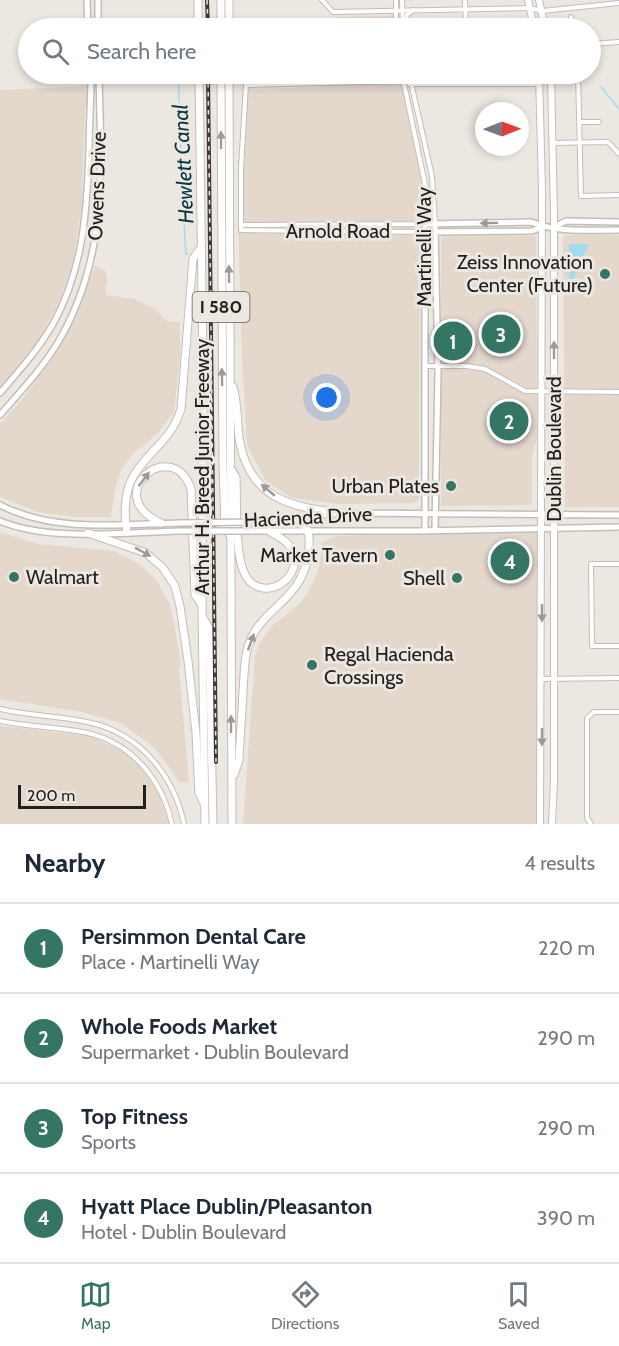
<!DOCTYPE html>
<meta charset="utf-8">
<style>
body{margin:0;font-family:Cabin,sans-serif;background:#f2f2f3;color:#1f2937}
.compass{position:absolute;left:475px;top:102px;width:54px;height:54px;border-radius:50%;background:#fff;box-shadow:0 3px 9px #0003;rotate:89deg}
.scale{position:absolute;left:18px;bottom:15px;width:128px;box-sizing:border-box;padding-left:6px;border:3px solid #22201e;border-top:0;font-size:16px;line-height:21px;white-space:nowrap;color:#22201e;-webkit-text-stroke:4px #ede7e1;paint-order:stroke}
.you{position:absolute;left:327px;top:398px;width:21px;height:21px;margin:-15px;border:4px solid #fff;border-radius:50%;background:#1a73e8;box-shadow:0 0 0 9px #1a73e833}
.badge{display:grid;place-items:center;width:39px;height:39px;border-radius:50%;background:#357563;color:#fff;font-size:20px;font-weight:700}
.pin{position:absolute;translate:-50% -50%;border:3px solid #fff;box-shadow:0 2px 6px #0006}
.list{margin:0;padding:0;list-style:none}
h2{display:flex;justify-content:space-between;align-items:center;height:78px;margin:0;padding:0 24px;font-size:26px}
h2 small{font-size:20px;font-weight:400;color:#747a83}
.list li{display:grid;grid-template-columns:39px 1fr auto;gap:18px;align-items:center;box-sizing:border-box;height:90px;padding:0 24px;border-top:2px solid #e0e1e3}
.list b{display:block;font-size:22px;white-space:nowrap}
.list p{margin:0;font-size:20px;white-space:nowrap;color:#747a83}
.list em{font-size:20px;font-style:normal;color:#747a83}
.icon{flex:none;width:33px;height:33px;fill:none;stroke:currentColor;stroke-width:2;stroke-linecap:round;stroke-linejoin:round}
.map{position:relative;flex:none;width:619px;height:824px;overflow:hidden}
.search{position:absolute;background:#fff;box-shadow:0 3px 9px #0003;left:18px;right:18px;top:18px;height:66px;display:flex;align-items:center;gap:15px;box-sizing:border-box;padding:0 21px;border-radius:33px;color:#747a83;font-size:22px}
.sheet{height:438px;background:#fff}
nav{display:flex;justify-content:space-around;align-items:center;box-sizing:border-box;height:84px;border-top:2px solid #e0e1e3;background:#fff;font-size:16px;color:#747a83}
nav a{display:grid;justify-items:center;gap:3px}
nav .on{color:#357563}
.map>svg:first-child{display:block}
</style>
<div class="map">
<svg width="619" height="824" viewBox="0 0 619 824">
<rect width="100%" height="100%" fill="#ede7e1"/>
<g fill="#e4d8cd">
<polygon points="393,16 394,28 324,28 332,25 338,17"/>
<polygon points="325,74 400,74 423,185 423,217 420,242 419,498 417,502 413,503 337,504 292,498 265,480 247,445 242,360 238,215 243,89 325,87"/>
<polygon points="88,86 89,102 85,108 82,203 73,261 61,298 38,341 23,362 0,387 0,90"/>
<polygon points="566,235 619,235 619,507 565,507 563,237"/>
<polygon points="441,236 536,236 537,438 532,456 532,505 441,506"/>
<polygon points="95,265 106,272 107,281 105,295 135,299 155,309 167,321 180,322 180,357 174,412 158,433 132,455 121,470 116,484 111,517 74,517 38,512 0,497 0,424 25,396 58,349 76,316"/>
<polygon points="0,532 38,544 114,551 139,564 156,580 170,604 176,634 181,664 179,670 189,782 180,783 155,748 121,723 82,712 0,699"/>
<polygon points="431,533 538,533 537,824 243,824 255,655 259,644 272,626 300,603 309,591 319,568 322,542 337,536"/>
<polygon points="0,726 90,736 122,751 136,762 152,780 162,800 169,824 0,824"/>
</g>
<polygon fill="#a0dceb" points="569,244 589,244 569,290"/>
<g fill="none" stroke-linecap="round" stroke-linejoin="round">
<g stroke="#a0dceb" stroke-width="1.5">
<polyline points="176,24 176,28"/>
<polyline points="178,74 185,241 186,254 188,254"/>
<polyline points="601,87 619,109"/>
</g>
<defs>
<g id="street">
<polyline points="322,0 333,12 530,8 542,11 619,3"/>
<polyline points="396,0 396,28"/>
<polyline points="402,0 403,28"/>
<polyline points="465,0 466,28"/>
<polyline points="571,17 574,28"/>
<polyline points="404,27 407,15 413,10"/>
<polyline points="590,44 619,42"/>
<polyline points="409,74 432,176 435,224"/>
<polyline points="467,74 467,84"/>
<polyline points="578,74 581,196 619,195"/>
<polyline points="404,81 246,85 241,168 241,230 425,232"/>
<polyline points="409,84 539,84"/>
<polyline points="580,122 599,122"/>
<polyline points="553,143 608,142 619,154"/>
<polyline points="241,225 425,224 426,189 402,74"/>
<polyline points="425,366 466,366 485,369 525,391 619,392"/>
<polyline points="619,564 591,564 592,646 619,646"/>
<polyline points="542,679 619,678"/>
<path d="M0,709C30,716 62,716 92,723C141,735 174,776 184,824"/>
<path d="M0,721C29,727 59,727 88,733C133,744 162,780 172,824"/>
<polyline points="591,824 587,818 587,718 594,712 619,712"/>
</g>
<g id="secondary">
<polyline points="87,0 88,28"/>
<polyline points="98,0 98,28"/>
<polyline points="435,224 438,373 435,530"/>
<polyline points="554,227 566,221 619,222"/>
<polyline points="425,232 532,231 542,227"/>
<path d="M0,393C19,371 38,350 53,324C83,270 87,212 89,151C89,125 91,100 91,74"/>
<path d="M0,415C20,392 41,370 57,344C109,257 101,170 99,74"/>
<path d="M0,505C55,533 120,524 180,523"/>
<path d="M0,521C50,542 125,532 180,531"/>
<polyline points="252,522 342,513 619,515"/>
<path d="M425,530V224L531,222C558,233 591,230 619,230"/>
<polyline points="252,531 417,531 619,527"/>
</g>
<g id="primary">
<polyline points="528,0 534,28"/>
<polyline points="539,0 545,28"/>
<polyline points="539,74 542,189 540,824"/>
<polyline points="551,74 554,216 554,782 552,824"/>
</g>
<g id="highway">
<polyline points="198,0 198,28"/>
<polyline points="221,28 221,0"/>
<polyline points="229,28 229,0"/>
<polyline points="199,74 203,365 202,605 205,824"/>
<polyline points="221,74 223,466 225,526 229,534"/>
<polyline points="229,74 232,824"/>
<path d="M233,387C238,403 237,421 239,438C249,499 290,507 342,513"/>
<path d="M231,469L236,477C237,500 235,550 243,570C258,610 313,576 288,544C284,539 275,535 269,531"/>
<path d="M161,523C99,495 172,434 191,489L195,595L202,605"/>
<path d="M127,532C124,515 124,493 133,477C147,451 171,442 181,409L193,259L199,250"/>
<polyline points="88,533 146,553 163,568 175,586 180,606 188,661 196,733 199,793 203,802"/>
<polyline points="203,618 209,628 213,824"/>
<path d="M234,775L239,760C240,737 242,714 243,691C244,678 244,663 247,650C259,604 306,604 309,546C310,534 308,526 297,519"/>
</g>
</defs>
<use href="#street" stroke="#c4beb8" stroke-width="6"/>
<use href="#secondary" stroke="#c4beb8" stroke-width="8"/>
<use href="#primary" stroke="#c4beb8" stroke-width="8"/>
<use href="#highway" stroke="#c4beb8" stroke-width="9"/>
<use href="#street" stroke="#fff" stroke-width="4"/>
<use href="#secondary" stroke="#fff" stroke-width="5"/>
<use href="#primary" stroke="#fff" stroke-width="6"/>
<use href="#highway" stroke="#fff" stroke-width="7"/>
<defs>
<g id="rail">
<polyline points="207,0 208,28"/>
<polyline points="208,74 216,762"/>
</g>
</defs>
<use href="#rail" stroke="#3d3b38" stroke-width="4"/>
<use href="#rail" stroke="#ede7e1" stroke-width="1.5" stroke-dasharray="4.5" stroke-linecap="butt"/>
<defs>
<g id="secondary-bridge">
<polyline points="180,523 252,522"/>
<polyline points="180,531 252,531"/>
</g>
</defs>
<use href="#secondary-bridge" stroke="#c4beb8" stroke-width="8" stroke-linecap="butt"/>
<use href="#secondary-bridge" stroke="#fff" stroke-width="5"/>
</g>
<defs><path id="oneway-solid" d="M-6-.8H1V-3.2L6.5 0L1 3.2V.8H-6Z" transform="scale(1.5)"/></defs>
<g fill="#9c9b9a">
<use href="#oneway-solid" transform="translate(221 140) rotate(-90)"/>
<use href="#oneway-solid" transform="translate(489 223) rotate(179)"/>
<use href="#oneway-solid" transform="translate(229 274) rotate(-91)"/>
<use href="#oneway-solid" transform="translate(554 350) rotate(-90)"/>
<use href="#oneway-solid" transform="translate(222 377) rotate(-91)"/>
<use href="#oneway-solid" transform="translate(144 479) rotate(-53)"/>
<use href="#oneway-solid" transform="translate(268 490) rotate(-140)"/>
<use href="#oneway-solid" transform="translate(143 552) rotate(29)"/>
<use href="#oneway-solid" transform="translate(542 613) rotate(90)"/>
<use href="#oneway-solid" transform="translate(251 642) rotate(-70)"/>
<use href="#oneway-solid" transform="translate(231 724) rotate(-90)"/>
<use href="#oneway-solid" transform="translate(542 737) rotate(90)"/>
</g>
<g fill="#357563" stroke="#ede7e1" stroke-width="2">
<circle cx="605" cy="274" r="6"/>
<circle cx="451" cy="486" r="6"/>
<circle cx="390" cy="555" r="6"/>
<circle cx="14" cy="577" r="6"/>
<circle cx="457" cy="578" r="6"/>
<circle cx="312" cy="665" r="6"/>
</g>
<g text-anchor="middle" dominant-baseline="central" stroke-width="6" stroke-linejoin="round" paint-order="stroke">
<rect fill="#ede7e1" stroke="#5f5c58" stroke-width="1.5" x="192.5" y="292" width="57" height="30" rx="4.5"/>
<g font-size="18" font-weight="bold" fill="#22201e">
<text x="221" y="307">I 580</text>
</g>
<g font-size="20" fill="#22201e" stroke="#ede7e1">
<text transform="translate(97 186) rotate(-88)">Owens Drive</text>
<text x="338" y="231">Arnold Road</text>
<text transform="translate(424 247) rotate(-90)">Martinelli Way</text>
<text transform="translate(554 449) rotate(-90)">Dublin Boulevard</text>
<text transform="translate(202 467) rotate(-90)">Arthur H. Breed Junior Freeway</text>
<text transform="translate(308 517) rotate(-3)">Hacienda Drive</text>
</g>
<g font-size="20" fill="#22201e" stroke="#ede7e1" text-anchor="end">
<text x="593" y="262">Zeiss Innovation<tspan x="593" dy="23">Center (Future)</tspan></text>
<text x="439" y="486">Urban Plates</text>
<text x="378" y="555">Market Tavern</text>
<text x="26" y="577" text-anchor="start">Walmart</text>
<text x="445" y="578">Shell</text>
<text x="324" y="654" text-anchor="start">Regal Hacienda<tspan x="324" dy="23">Crossings</tspan></text>
</g>
<g font-size="21" font-style="italic" fill="#003943" stroke="#ede7e1">
<text transform="translate(183 164) rotate(-93)">Hewlett Canal</text>
</g>
</g>
</svg>
<svg class="compass" viewBox="-18 -18 36 36"><path d="M0-13l5 13h-10z" fill="#e53935"/><path d="M0 13l5-13h-10z" fill="#747a83"/></svg>
<div class="scale">200 m</div>
<div class="you"></div>
<div class="pin badge" style="left:453px;top:341px">1</div>
<div class="pin badge" style="left:509px;top:421px">2</div>
<div class="pin badge" style="left:501px;top:334px">3</div>
<div class="pin badge" style="left:510px;top:561px">4</div>
<div class="search"><svg class="icon" aria-label="search" viewBox="0 0 24 24"><circle cx="10" cy="10" r="6"/><path d="M15 15l6 6"/></svg>Search here</div>
</div>
<section class="sheet">
<h2>Nearby<small>4 results</small></h2>
<ul class="list">
<li><span class="badge">1</span><div><b>Persimmon Dental Care</b><p>Place · Martinelli Way</p></div><em>220 m</em></li>
<li><span class="badge">2</span><div><b>Whole Foods Market</b><p>Supermarket · Dublin Boulevard</p></div><em>290 m</em></li>
<li><span class="badge">3</span><div><b>Top Fitness</b><p>Sports</p></div><em>290 m</em></li>
<li><span class="badge">4</span><div><b>Hyatt Place Dublin/Pleasanton</b><p>Hotel · Dublin Boulevard</p></div><em>390 m</em></li>
</ul>
</section>
<nav>
<a class="on"><svg class="icon" aria-label="map" viewBox="0 0 24 24"><path d="M3 6l6-2 6 2 6-2v14l-6 2-6-2-6 2zM9 4v14M15 6v14"/></svg>Map</a>
<a><svg class="icon" aria-label="directions" viewBox="0 0 24 24"><path d="M12 3l9 9-9 9-9-9zM9 14v-3h6M13 9l2 2-2 2"/></svg>Directions</a>
<a><svg class="icon" aria-label="saved" viewBox="0 0 24 24"><path d="M7 4h10v16l-5-4-5 4z"/></svg>Saved</a>
</nav>
